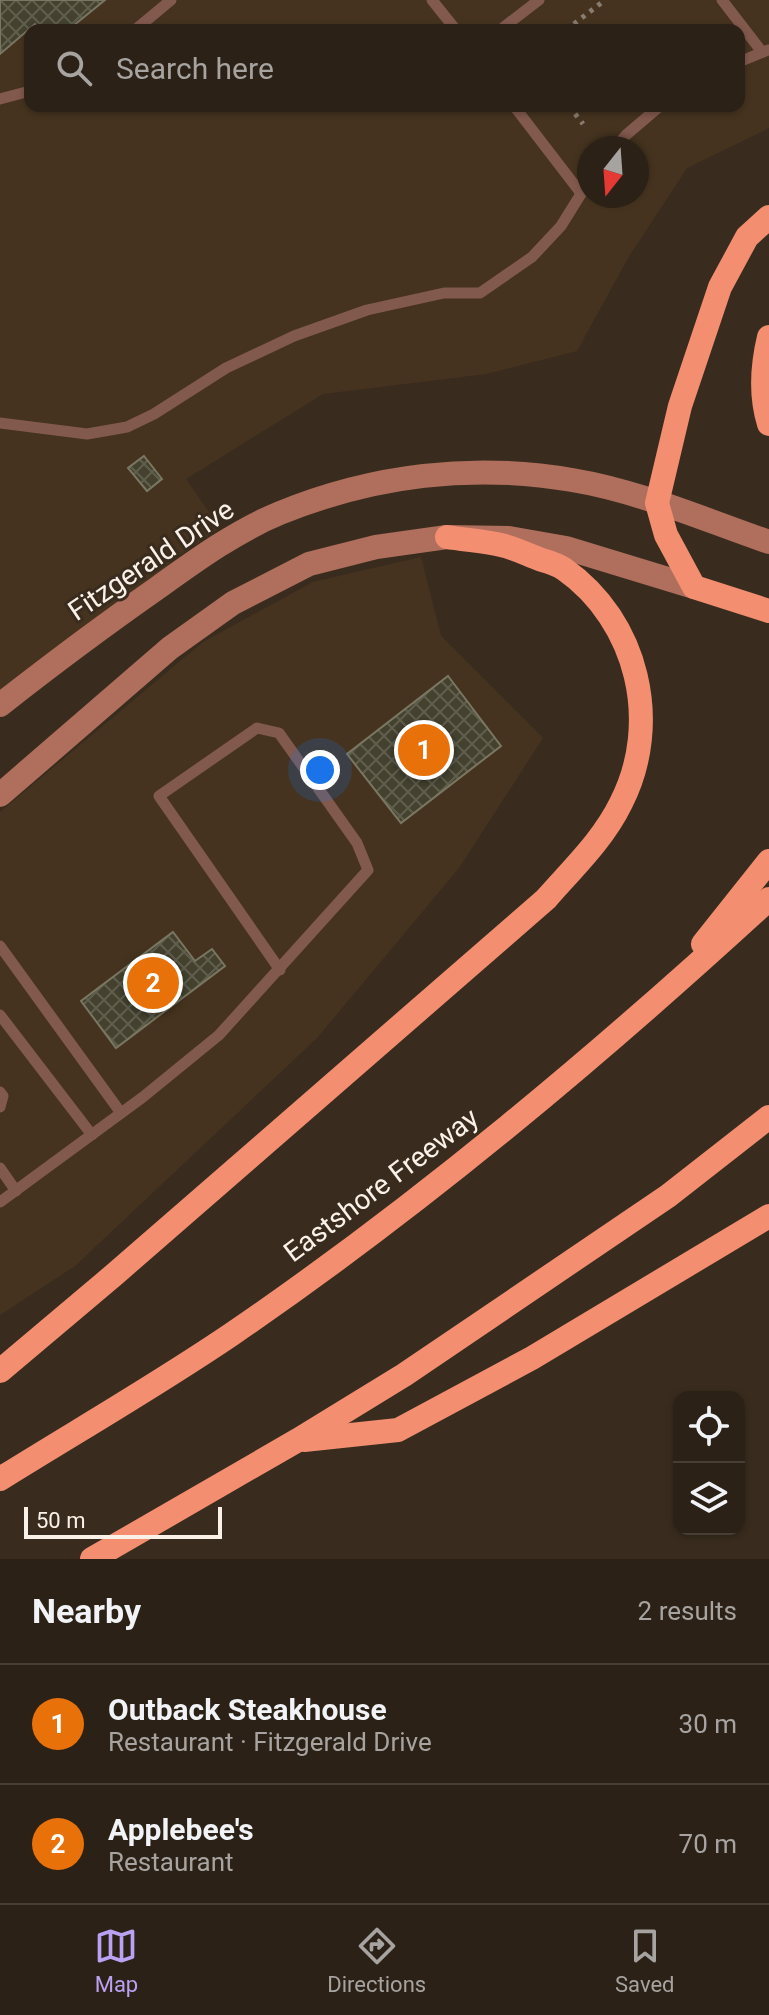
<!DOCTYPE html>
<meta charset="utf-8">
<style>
body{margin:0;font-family:Roboto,sans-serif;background:#372e23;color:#f1f3f6}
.controls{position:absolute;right:24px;bottom:24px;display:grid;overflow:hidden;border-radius:16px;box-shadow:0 2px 6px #0004}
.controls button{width:72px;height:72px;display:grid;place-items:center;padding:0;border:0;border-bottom:2px solid #473e35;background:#2b2116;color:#f1f3f6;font:40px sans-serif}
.compass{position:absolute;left:577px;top:136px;width:72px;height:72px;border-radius:50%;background:#2b2116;box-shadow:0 2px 6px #0004;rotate:197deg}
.scale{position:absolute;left:24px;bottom:20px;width:198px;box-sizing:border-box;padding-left:8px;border:4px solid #faf1e8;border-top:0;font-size:22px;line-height:28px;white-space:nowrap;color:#faf1e8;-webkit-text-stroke:6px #392c1e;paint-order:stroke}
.you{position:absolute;left:320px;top:770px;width:28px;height:28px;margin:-20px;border:6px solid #fff;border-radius:50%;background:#1a73e8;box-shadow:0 0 0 12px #1a73e833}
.badge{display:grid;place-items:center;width:52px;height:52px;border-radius:50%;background:#bca0f2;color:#fff;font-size:26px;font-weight:700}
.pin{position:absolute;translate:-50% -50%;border:4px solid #fff;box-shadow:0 2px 8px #0006}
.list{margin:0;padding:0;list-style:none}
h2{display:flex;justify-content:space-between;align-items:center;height:104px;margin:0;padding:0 32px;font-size:34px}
h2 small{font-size:26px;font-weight:400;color:#a6a3a1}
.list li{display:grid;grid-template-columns:52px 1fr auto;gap:24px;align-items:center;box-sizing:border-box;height:120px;padding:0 32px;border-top:2px solid #473e35}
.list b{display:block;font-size:30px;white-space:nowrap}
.list p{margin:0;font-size:26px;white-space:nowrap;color:#a6a3a1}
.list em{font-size:26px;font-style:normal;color:#a6a3a1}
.icon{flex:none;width:44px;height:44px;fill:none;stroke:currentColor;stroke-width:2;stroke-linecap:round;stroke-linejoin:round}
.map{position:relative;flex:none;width:769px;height:1559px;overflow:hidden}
.search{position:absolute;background:#2b2116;box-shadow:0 2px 6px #0004;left:24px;right:24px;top:24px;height:88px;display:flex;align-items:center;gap:20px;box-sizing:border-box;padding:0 28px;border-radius:16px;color:#a6a3a1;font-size:30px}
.sheet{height:344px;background:#2b2116}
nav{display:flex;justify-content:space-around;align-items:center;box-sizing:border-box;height:112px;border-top:2px solid #473e35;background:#2b2116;font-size:22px;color:#a6a3a1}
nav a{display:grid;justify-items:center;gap:4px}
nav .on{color:#bca0f2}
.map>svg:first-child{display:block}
</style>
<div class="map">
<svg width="769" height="1559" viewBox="0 0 769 1559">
<defs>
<pattern id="building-cross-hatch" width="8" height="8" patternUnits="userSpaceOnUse" patternTransform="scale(2)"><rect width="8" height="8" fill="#44422f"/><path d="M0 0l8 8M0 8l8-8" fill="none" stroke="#605e4d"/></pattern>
</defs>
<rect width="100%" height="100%" fill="#392c1e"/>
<g fill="#45331f" fill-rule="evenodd">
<path d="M0,0H769V128L687,168L628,258L577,351L486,374L323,394L186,479L220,528L179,556L0,701ZM30,30H739V106H30ZM589,148H637V196H589Z"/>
<polygon points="421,557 441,636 543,738 459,868 317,1038 75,1266 0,1315 0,812 203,642 313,582"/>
</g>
<g fill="url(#building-cross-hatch)" stroke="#797762" stroke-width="2">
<polygon points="0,0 105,0 68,30 41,30 35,24 0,54"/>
<polygon points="144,456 162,479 147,491 128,468"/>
<polygon points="448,676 501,746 401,823 347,754"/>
<polygon points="173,932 195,961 212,949 225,966 116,1048 81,1001"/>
</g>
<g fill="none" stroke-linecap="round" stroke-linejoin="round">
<g stroke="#887c70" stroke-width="5" stroke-dasharray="4 6" stroke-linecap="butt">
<polyline points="566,30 605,0"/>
<polyline points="569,106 583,124"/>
</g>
<g stroke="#82594d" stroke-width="11">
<polyline points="432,0 456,30"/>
<polyline points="722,0 762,52"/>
<polyline points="135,30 171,0"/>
<polyline points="500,30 539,0"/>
<polyline points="739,62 768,50"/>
<polyline points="0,99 30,91"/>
<polyline points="514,106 580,192"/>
<polyline points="615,148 626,135 660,106"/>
<polyline points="0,423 87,434 127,427 154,414 226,368 294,336 367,310 444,293 480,293 532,257 561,226 589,181"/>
<polyline points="0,946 121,1113"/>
<polyline points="0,1015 92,1135"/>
<polyline points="0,1092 3,1096 0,1107"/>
<polyline points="0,1168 16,1191"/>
<polyline points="0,1202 143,1097 219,1035 368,870 357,843 279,733 257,728 159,796 280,970"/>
</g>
<g stroke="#b06e5c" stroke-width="24">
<path d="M0,705C51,665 103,626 156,589C195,561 236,531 280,513C373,475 473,463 572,480C639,491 705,520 769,542"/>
<polyline points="0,795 170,648 233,603 309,564 376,547 447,537 509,538 566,548 694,587"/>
</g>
<g stroke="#f38e71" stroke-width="24">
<polyline points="769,217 747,237 720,287 680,406 657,503 666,535 694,587 769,611"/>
<path d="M769,337C762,366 760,395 769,424"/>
<polyline points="703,944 769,861"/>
<path d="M0,1371L115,1274L546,899C573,868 603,840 621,803C662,723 638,621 564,569C558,565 549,562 542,560C528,555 515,548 501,545C484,541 465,540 447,537"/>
<polyline points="304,1440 398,1430 532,1358 769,1216"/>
<path d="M0,1479C77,1431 157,1385 232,1334C422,1204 599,1055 769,899"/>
<polyline points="92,1559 298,1440 404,1375 668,1196 769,1117"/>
</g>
</g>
<g text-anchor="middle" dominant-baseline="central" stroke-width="6" stroke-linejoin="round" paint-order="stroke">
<g font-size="28" fill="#faf1e8" stroke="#392c1e">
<text transform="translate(151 560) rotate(-34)">Fitzgerald Drive</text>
<text transform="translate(381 1185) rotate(-37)">Eastshore Freeway</text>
</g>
</g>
</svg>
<div class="controls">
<button><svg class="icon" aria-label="locate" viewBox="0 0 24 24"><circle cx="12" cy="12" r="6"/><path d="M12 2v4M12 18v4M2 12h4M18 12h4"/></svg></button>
<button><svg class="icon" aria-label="layers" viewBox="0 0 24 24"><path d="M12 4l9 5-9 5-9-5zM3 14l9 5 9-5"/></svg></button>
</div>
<svg class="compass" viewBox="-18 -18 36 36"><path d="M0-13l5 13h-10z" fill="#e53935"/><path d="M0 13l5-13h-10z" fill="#a6a3a1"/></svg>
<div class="scale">50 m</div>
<div class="you"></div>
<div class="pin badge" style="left:424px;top:750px;background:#e8710a">1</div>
<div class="pin badge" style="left:153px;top:983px;background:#e8710a">2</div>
<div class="search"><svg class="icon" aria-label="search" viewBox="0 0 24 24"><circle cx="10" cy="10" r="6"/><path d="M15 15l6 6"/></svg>Search here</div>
</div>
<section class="sheet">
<h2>Nearby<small>2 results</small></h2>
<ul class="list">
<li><span class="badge" style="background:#e8710a">1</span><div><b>Outback Steakhouse</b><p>Restaurant · Fitzgerald Drive</p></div><em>30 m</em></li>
<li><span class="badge" style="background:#e8710a">2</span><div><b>Applebee's</b><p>Restaurant</p></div><em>70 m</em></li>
</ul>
</section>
<nav>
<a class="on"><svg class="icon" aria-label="map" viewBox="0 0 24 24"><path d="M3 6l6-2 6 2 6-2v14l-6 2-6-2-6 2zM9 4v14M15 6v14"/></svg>Map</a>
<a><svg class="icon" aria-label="directions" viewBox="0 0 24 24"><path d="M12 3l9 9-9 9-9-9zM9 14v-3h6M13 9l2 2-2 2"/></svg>Directions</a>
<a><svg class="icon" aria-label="saved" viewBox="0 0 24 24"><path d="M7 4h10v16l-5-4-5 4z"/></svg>Saved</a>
</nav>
